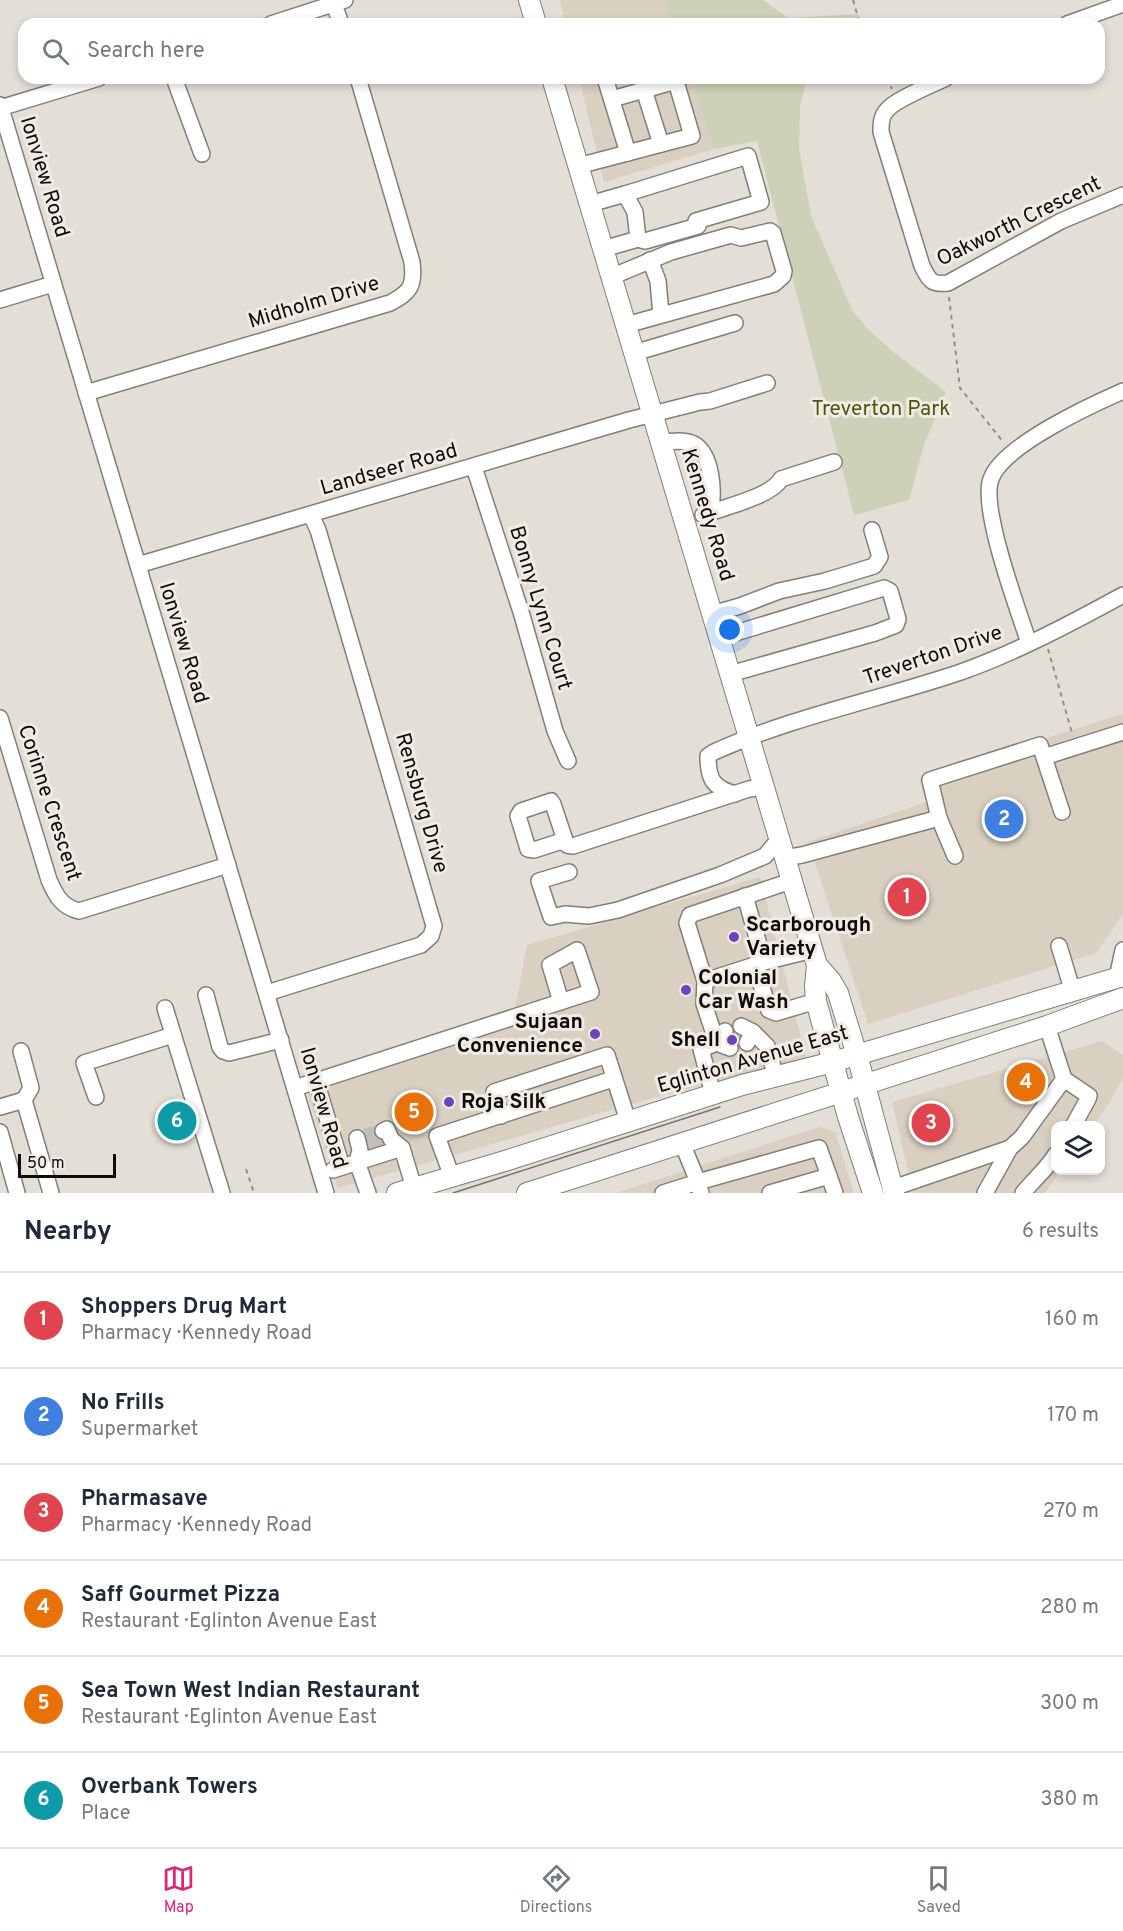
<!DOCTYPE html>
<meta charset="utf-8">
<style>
body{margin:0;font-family:Overpass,sans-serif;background:#f6f6f7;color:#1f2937}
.controls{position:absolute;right:18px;bottom:18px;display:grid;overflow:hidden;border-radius:12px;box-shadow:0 3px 9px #0003}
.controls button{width:54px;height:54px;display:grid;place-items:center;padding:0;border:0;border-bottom:2px solid #e0e1e3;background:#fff;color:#1f2937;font:30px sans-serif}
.scale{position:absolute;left:18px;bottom:15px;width:98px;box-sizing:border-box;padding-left:6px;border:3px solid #0e0c0a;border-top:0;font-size:16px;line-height:21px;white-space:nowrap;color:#0e0c0a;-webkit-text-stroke:4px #f0ebe3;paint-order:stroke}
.you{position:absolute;left:730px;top:630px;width:21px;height:21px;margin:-15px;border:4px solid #fff;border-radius:50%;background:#1a73e8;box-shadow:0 0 0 9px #1a73e833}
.badge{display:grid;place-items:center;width:39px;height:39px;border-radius:50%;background:#db2777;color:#fff;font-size:20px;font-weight:700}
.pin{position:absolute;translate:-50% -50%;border:3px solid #fff;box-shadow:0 2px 6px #0006}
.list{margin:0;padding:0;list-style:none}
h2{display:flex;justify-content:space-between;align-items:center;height:78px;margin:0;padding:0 24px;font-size:26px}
h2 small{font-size:20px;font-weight:400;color:#747a83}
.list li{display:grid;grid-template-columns:39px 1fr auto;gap:18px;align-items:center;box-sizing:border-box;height:96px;padding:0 24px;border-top:2px solid #e0e1e3}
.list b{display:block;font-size:22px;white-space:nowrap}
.list p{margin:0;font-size:20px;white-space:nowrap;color:#747a83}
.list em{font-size:20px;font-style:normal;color:#747a83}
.icon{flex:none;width:33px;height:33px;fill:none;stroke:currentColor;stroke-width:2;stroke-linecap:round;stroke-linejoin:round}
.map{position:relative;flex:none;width:1123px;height:1193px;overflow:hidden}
.search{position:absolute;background:#fff;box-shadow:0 3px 9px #0003;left:18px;right:18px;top:18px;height:66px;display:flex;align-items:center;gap:15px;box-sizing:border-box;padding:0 21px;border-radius:18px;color:#747a83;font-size:22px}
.sheet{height:654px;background:#fff}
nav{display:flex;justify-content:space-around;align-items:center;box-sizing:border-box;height:84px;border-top:2px solid #e0e1e3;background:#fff;font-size:16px;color:#747a83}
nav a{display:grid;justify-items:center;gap:3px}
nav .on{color:#db2777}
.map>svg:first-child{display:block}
</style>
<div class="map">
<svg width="1123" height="1193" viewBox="0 0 1123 1193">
<rect width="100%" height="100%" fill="#e3ded6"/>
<g fill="#d9d0c1">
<polygon points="560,0 665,0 673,24 565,24"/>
<polygon points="579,78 691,78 714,149 604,182"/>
<polygon points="1123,714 1123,914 1096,953 868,1024 808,842 926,802 919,778"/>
<polygon points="760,877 807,1061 671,1093 338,1188 301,1075 515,1009 527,945"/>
<polygon points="1102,1041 1123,1055 1123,1078 1106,1108 1093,1125 1056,1126 1056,1170 1060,1171 1045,1193 913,1193 892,1102"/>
<polygon points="819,1127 835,1132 854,1193 616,1193"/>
</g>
<g fill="#ccd1b7">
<polygon points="665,0 763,0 788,18 857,14 863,24 673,24"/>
<polygon points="691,78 807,78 800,106 799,149 811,216 853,312 868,329 892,351 946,392 924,445 909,500 854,515 757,141 714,149"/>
</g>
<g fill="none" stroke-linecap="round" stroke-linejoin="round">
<g stroke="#c3beb7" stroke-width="15" stroke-dasharray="15 8" stroke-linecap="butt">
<polyline points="728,1040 744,1035"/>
<polyline points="365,1136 383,1131"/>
<polyline points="369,1147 386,1141"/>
</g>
<defs>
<g id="minor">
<polyline points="334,4 341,24"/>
<polyline points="271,24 345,0"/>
<polyline points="1067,24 1123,4"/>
<polyline points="174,78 202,154"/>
<polyline points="605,78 628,153"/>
<path d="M946,78C932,85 896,99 887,110C881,116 881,124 881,132L922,266C929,280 931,285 948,283L1061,221L1123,195"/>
<polyline points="612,99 644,90"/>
<polyline points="0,105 326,1193"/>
<polyline points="0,108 99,78"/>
<polyline points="661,144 644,90 676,81"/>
<polyline points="578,166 692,136 675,78"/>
<polyline points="625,194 748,156 761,202 696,221 698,226 645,241 638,239"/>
<polyline points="590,204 625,194 635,212 638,239 603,249"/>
<polyline points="650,260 658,281 661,315"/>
<polyline points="611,277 671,252 731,235 741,238 770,231 773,233 784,271 783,276 774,284 626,325"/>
<polyline points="0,300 53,284"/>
<polyline points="634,353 735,323"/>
<path d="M86,393L390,303C410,292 415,287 412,262L358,78"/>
<path d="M661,442C671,442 685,439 694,444C712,455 714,490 711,508L703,515"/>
<polyline points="474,467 521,612 555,731 568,761"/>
<path d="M704,515C723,507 771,497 781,479L834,462"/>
<polyline points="138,565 629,420 700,402 710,401 767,383"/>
<polyline points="712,614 740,606 779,591 825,581 874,566 880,557 872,530"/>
<polyline points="719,638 884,588 890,591 898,619 896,625 875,633 730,674"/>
<path d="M1029,643C1018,610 980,507 991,479C1002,446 1091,405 1123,391"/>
<path d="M0,718L49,880C56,896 62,907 79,911L228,865"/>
<polyline points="1044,757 1123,732"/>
<path d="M735,794C713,788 708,779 708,756L714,752C792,717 877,700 958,673C1015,653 1070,624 1123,595"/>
<polyline points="939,818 955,856"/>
<polyline points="565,840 534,850 528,849 518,816 521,811 551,801 553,804 565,840 567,845 573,846 749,789 764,787"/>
<polyline points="784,858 802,855 939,818 930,780 1040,745 1062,812"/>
<polyline points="569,872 539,881 551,917 565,914 589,916 618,910 720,875 765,856 779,839"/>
<polyline points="791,881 690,915 687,923 705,981 764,962 813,950"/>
<polyline points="745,896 764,962"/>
<polyline points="1059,946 1073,992"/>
<polyline points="755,965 769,1010"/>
<polyline points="1117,978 1123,950"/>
<polyline points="705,981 704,1004 717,1043 701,1049 713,1094"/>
<polyline points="267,993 421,945 431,936 434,926 318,530 311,515"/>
<polyline points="206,995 220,1047 223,1051 229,1053 281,1040"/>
<polyline points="165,1008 222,1193"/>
<polyline points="769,1010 776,1013 816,1001"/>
<polyline points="741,1026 753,1032 747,1043"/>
<polyline points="1047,1026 1064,1079"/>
<polyline points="725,1031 717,1043 730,1048"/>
<polyline points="753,1032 767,1046 776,1077"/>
<polyline points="21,1051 31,1088 24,1100"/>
<polyline points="316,1081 342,1167"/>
<polyline points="295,1088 591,992 577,950 550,965 561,1002"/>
<polyline points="96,1097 84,1063 173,1035"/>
<polyline points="0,1107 24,1100 51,1193"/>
<polyline points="501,1116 494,1092 607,1055 628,1121"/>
<polyline points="383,1131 387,1129 391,1139 402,1148 414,1188"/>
<polyline points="0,1132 17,1193"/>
<polyline points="357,1138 360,1150 357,1162 368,1193"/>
<polyline points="682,1143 698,1182 819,1148 835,1193"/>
<polyline points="333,1170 402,1148"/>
<polyline points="452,1177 437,1136 613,1079"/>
<polyline points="893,1188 1010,1148"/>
<polyline points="663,1193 698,1182 701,1193"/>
<polyline points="770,1193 829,1176"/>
<polyline points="985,1193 1010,1148 1022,1137 1064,1079 1089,1096 1088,1099 1073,1126"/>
<path d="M1023,1193C1034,1179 1047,1169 1056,1154"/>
</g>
<g id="major">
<polyline points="529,0 536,24"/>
<polyline points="552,78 817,965 815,987 816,1001 848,1117 873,1193"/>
<polyline points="817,965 831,981 838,993 857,1055 894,1193"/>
<polyline points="397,1193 508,1160 742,1085 833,1062 1123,976"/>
<polyline points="527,1193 1047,1026 1123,998"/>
</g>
</defs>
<use href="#minor" stroke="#837f77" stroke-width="18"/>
<use href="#major" stroke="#837f77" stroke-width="22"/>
<g stroke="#938f89" stroke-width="2" stroke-dasharray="4.5 4.5" stroke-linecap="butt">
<polyline points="853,0 860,24"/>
<polyline points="887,78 892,89"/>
<polyline points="949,297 960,388 1004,443"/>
<polyline points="1048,649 1072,733"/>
<polyline points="246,1169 254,1193"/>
</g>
<use href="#minor" stroke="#fff" stroke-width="15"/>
<use href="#major" stroke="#fff" stroke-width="20"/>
<polyline stroke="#787570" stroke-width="1.5" points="453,1193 720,1107"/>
</g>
<g fill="#6b43bc" stroke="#f0ebe3" stroke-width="2">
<circle cx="734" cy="937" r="6"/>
<circle cx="686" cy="990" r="6"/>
<circle cx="595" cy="1034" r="6"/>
<circle cx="732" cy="1040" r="6"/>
<circle cx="449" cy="1102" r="6"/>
</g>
<g text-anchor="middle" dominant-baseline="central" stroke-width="6" stroke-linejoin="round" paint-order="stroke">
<g font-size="21" fill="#0e0c0a" stroke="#f0ebe3">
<text transform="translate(44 177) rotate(73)">Ionview Road</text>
<text transform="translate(1019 222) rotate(-26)">Oakworth Crescent</text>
<text transform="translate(314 303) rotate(-17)">Midholm Drive</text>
<text transform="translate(389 470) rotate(-16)">Landseer Road</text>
<text transform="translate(707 515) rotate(73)">Kennedy Road</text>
<text transform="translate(540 608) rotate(73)">Bonny Lynn Court</text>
<text transform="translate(183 643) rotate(73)">Ionview Road</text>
<text transform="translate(933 656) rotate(-19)">Treverton Drive</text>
<text transform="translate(49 803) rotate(72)">Corinne Crescent</text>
<text transform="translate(421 803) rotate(74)">Rensburg Drive</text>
<text transform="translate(753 1060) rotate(-16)">Eglinton Avenue East</text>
<text transform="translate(323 1108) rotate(74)">Ionview Road</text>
</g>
<g font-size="21" fill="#4d5410" stroke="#f0ebe3">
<text x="881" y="409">Treverton Park</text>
</g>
<g font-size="21" font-weight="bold" fill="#0e0c0a" stroke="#f0ebe3" text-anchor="start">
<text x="746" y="925">Scarborough<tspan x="746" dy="24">Variety</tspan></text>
<text x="698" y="978">Colonial<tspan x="698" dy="24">Car Wash</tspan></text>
<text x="583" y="1022" text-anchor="end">Sujaan<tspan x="583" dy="24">Convenience</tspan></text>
<text x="720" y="1040" text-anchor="end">Shell</text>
<text x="461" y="1102">Roja Silk</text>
</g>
</g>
</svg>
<div class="controls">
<button><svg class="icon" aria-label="layers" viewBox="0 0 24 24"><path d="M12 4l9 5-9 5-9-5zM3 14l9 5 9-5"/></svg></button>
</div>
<div class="scale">50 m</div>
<div class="you"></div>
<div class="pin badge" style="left:907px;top:897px;background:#e0444e">1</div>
<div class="pin badge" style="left:1004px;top:819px;background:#3f7fe0">2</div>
<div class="pin badge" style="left:931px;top:1123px;background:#e0444e">3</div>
<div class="pin badge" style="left:1026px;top:1082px;background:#e8710a">4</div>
<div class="pin badge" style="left:414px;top:1112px;background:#e8710a">5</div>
<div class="pin badge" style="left:177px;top:1121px;background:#0f9aa8">6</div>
<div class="search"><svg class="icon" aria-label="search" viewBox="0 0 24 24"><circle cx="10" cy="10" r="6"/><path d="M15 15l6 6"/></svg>Search here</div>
</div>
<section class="sheet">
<h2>Nearby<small>6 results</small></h2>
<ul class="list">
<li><span class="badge" style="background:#e0444e">1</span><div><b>Shoppers Drug Mart</b><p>Pharmacy · Kennedy Road</p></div><em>160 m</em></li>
<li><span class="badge" style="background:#3f7fe0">2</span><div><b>No Frills</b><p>Supermarket</p></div><em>170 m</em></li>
<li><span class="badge" style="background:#e0444e">3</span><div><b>Pharmasave</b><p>Pharmacy · Kennedy Road</p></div><em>270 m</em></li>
<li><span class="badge" style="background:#e8710a">4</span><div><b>Saff Gourmet Pizza</b><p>Restaurant · Eglinton Avenue East</p></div><em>280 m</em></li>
<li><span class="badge" style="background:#e8710a">5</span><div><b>Sea Town West Indian Restaurant</b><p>Restaurant · Eglinton Avenue East</p></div><em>300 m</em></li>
<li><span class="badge" style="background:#0f9aa8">6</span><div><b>Overbank Towers</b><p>Place</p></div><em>380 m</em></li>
</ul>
</section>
<nav>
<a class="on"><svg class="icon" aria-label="map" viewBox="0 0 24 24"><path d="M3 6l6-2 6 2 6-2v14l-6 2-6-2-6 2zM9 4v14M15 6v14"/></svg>Map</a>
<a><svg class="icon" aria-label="directions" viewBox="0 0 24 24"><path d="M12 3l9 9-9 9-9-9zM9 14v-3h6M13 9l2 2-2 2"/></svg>Directions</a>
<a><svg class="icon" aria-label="saved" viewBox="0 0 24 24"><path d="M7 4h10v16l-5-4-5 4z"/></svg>Saved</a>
</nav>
